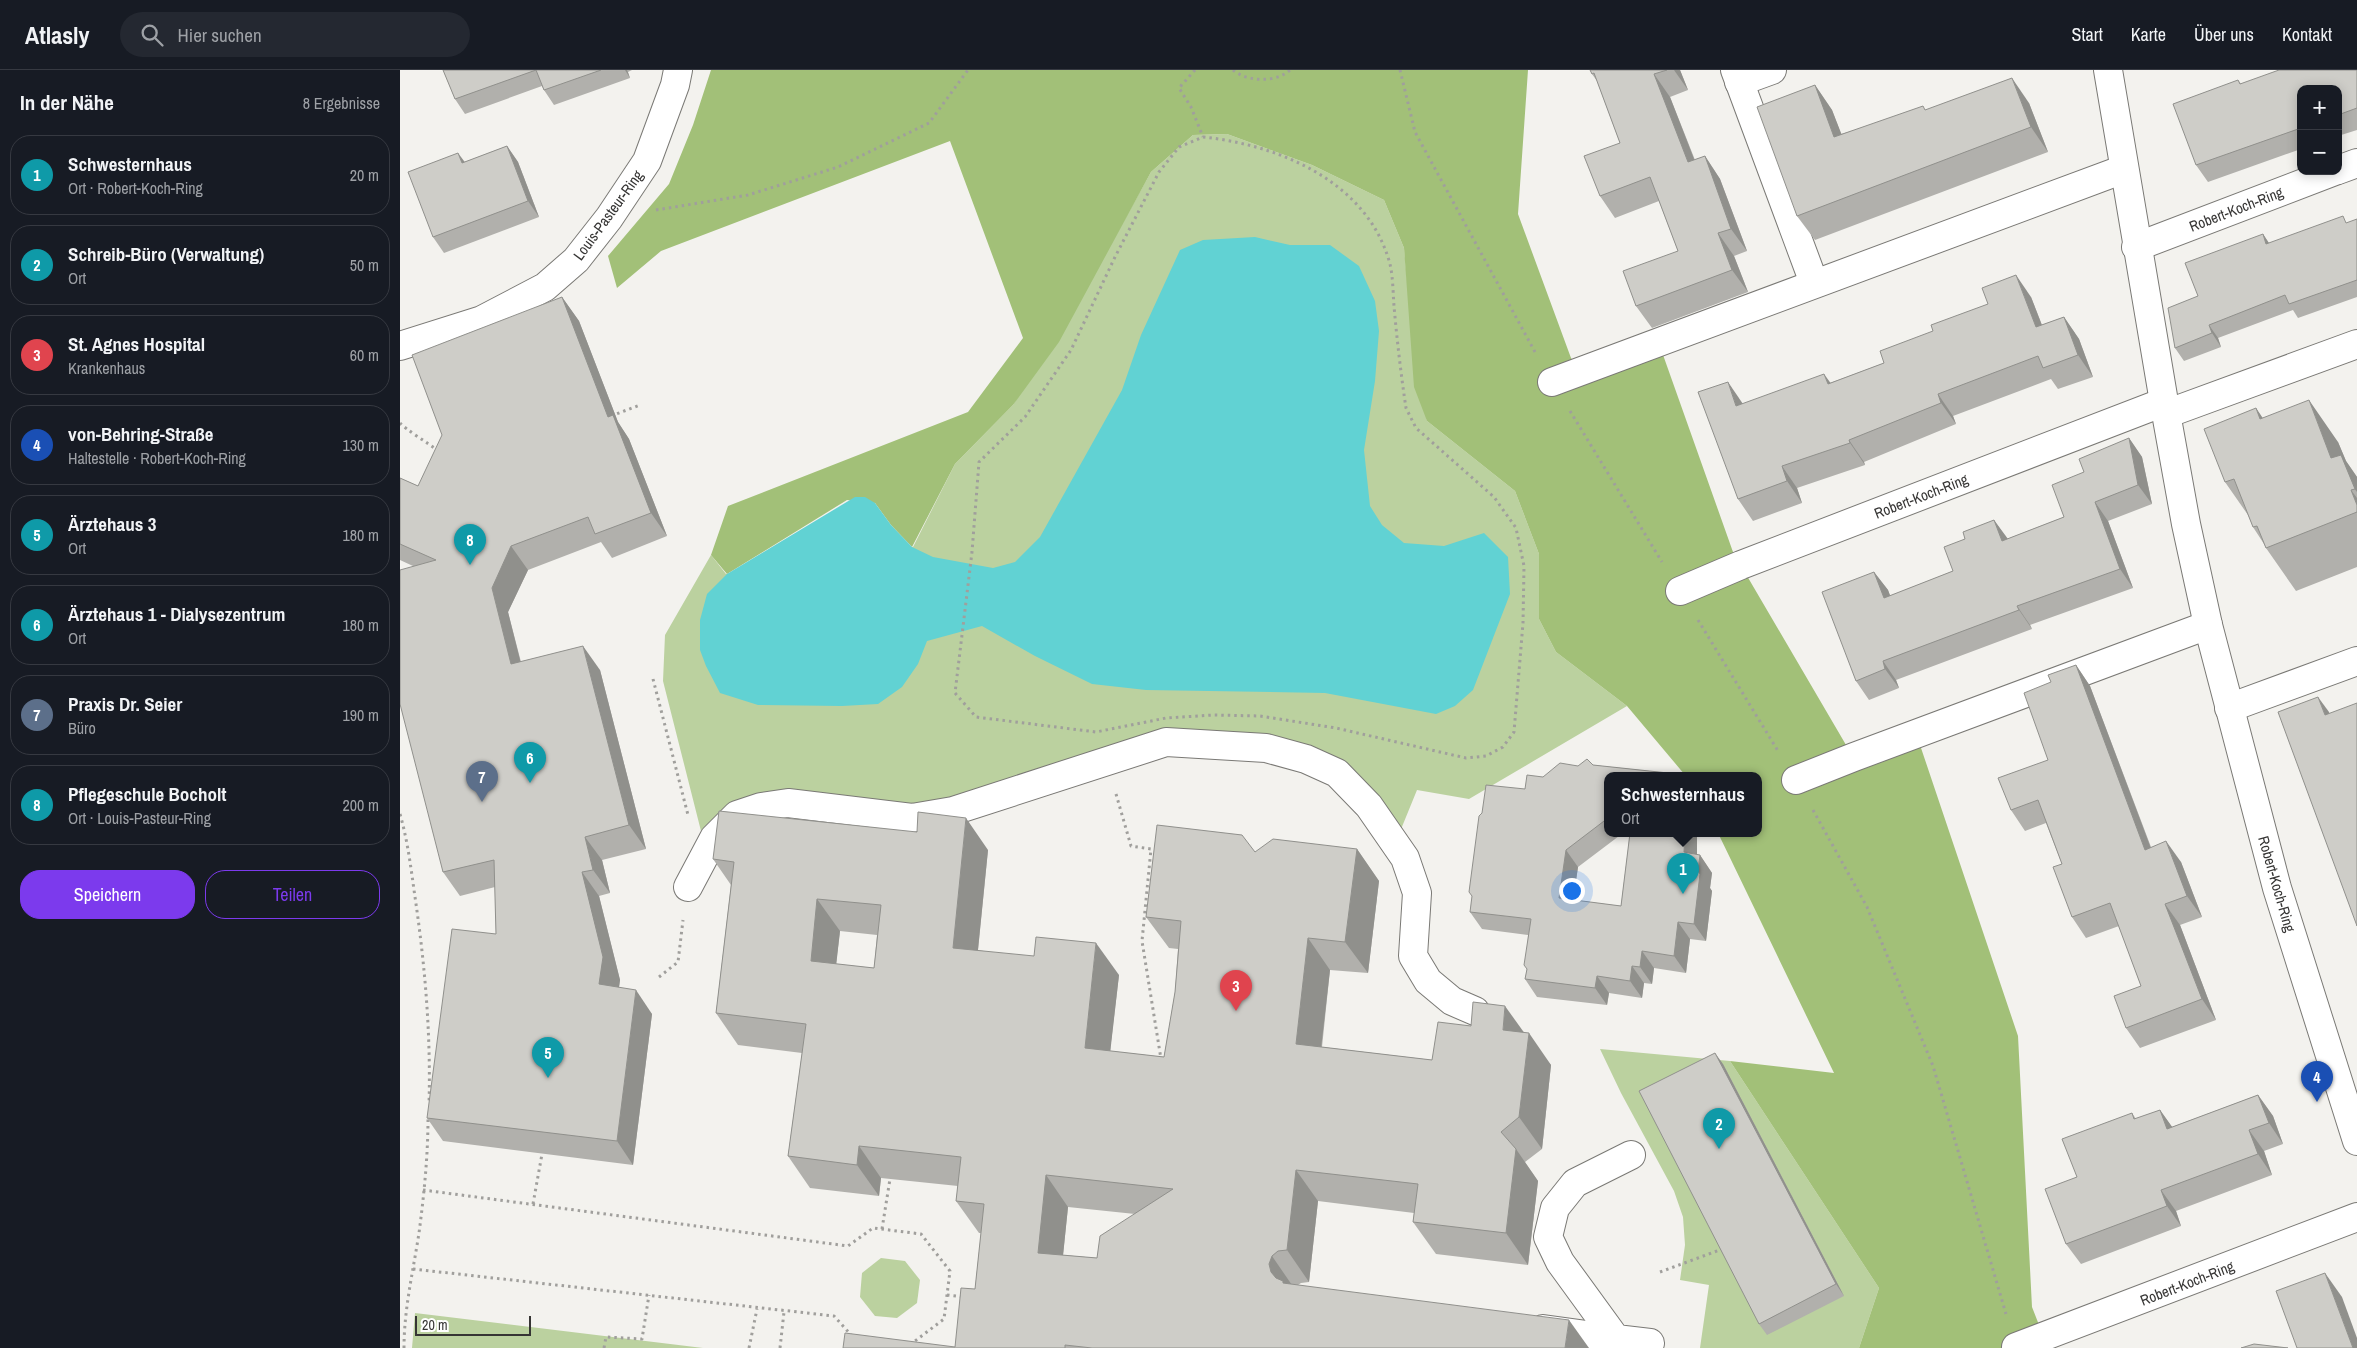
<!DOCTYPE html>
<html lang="de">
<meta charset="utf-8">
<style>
body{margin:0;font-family:"Archivo Narrow",sans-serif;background:#242831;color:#f1f3f6}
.controls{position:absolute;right:15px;top:15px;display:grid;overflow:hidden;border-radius:10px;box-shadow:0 2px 12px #0003}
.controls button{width:45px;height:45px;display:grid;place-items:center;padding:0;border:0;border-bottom:1px solid #363941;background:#171b24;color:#f1f3f6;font:25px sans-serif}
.scale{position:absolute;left:15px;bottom:12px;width:116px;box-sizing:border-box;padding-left:5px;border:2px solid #363534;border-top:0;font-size:14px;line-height:18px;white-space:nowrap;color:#363534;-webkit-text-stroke:4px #fff;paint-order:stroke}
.you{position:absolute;left:1171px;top:820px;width:18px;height:18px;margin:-12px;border:4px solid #fff;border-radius:50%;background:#1a73e8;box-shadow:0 0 0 8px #1a73e833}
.badge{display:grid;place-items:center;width:32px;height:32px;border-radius:50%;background:#7c3aed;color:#fff;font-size:16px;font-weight:700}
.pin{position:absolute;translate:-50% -41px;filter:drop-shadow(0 1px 2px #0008)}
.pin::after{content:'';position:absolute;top:26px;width:18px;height:15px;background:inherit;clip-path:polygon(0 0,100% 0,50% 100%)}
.popup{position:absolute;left:1204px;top:702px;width:158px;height:65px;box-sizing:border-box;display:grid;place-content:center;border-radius:10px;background:#171b24;filter:drop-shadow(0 1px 4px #0005);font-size:16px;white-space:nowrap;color:#9ea1a6}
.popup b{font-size:19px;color:#f1f3f6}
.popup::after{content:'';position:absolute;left:50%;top:100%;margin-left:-10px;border:10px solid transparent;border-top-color:#171b24}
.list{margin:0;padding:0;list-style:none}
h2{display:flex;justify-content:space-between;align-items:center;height:65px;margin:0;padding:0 20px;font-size:21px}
h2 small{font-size:16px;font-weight:400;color:#9ea1a6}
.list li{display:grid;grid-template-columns:32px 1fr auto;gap:15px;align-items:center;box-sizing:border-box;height:80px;margin:0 10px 10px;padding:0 10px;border:1px solid #363941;border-radius:20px}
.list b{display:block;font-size:19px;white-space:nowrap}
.list p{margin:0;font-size:16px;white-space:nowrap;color:#9ea1a6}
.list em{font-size:16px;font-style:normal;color:#9ea1a6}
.actions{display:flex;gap:10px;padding:15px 20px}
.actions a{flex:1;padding:11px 0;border:1px solid #7c3aed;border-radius:20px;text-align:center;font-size:18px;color:#7c3aed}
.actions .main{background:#7c3aed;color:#fff}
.icon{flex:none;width:28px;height:28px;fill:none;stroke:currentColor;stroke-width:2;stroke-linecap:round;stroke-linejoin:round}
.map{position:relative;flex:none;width:1957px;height:1278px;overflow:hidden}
header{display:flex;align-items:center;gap:30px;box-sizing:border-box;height:70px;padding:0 25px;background:#171b24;border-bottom:1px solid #363941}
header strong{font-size:24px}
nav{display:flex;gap:28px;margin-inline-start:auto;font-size:18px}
.search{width:350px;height:45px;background:#242831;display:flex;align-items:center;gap:12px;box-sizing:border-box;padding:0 18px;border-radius:28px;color:#9ea1a6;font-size:19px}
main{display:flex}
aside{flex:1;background:#171b24}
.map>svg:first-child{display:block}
</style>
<header>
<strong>Atlasly</strong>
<div class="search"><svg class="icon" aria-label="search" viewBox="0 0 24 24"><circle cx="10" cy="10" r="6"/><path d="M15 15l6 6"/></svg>Hier suchen</div>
<nav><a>Start</a><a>Karte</a><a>Über uns</a><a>Kontakt</a></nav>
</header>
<main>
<aside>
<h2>In der Nähe<small>8 Ergebnisse</small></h2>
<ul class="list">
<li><span class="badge" style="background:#0f9aa8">1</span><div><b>Schwesternhaus</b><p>Ort · Robert-Koch-Ring</p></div><em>20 m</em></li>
<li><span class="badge" style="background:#0f9aa8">2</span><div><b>Schreib-Büro (Verwaltung)</b><p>Ort</p></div><em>50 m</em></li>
<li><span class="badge" style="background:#e0444e">3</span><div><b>St. Agnes Hospital</b><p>Krankenhaus</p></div><em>60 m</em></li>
<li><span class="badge" style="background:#1a4fb4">4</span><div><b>von-Behring-Straße</b><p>Haltestelle · Robert-Koch-Ring</p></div><em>130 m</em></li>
<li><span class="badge" style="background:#0f9aa8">5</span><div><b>Ärztehaus 3</b><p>Ort</p></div><em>180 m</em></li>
<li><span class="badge" style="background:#0f9aa8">6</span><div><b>Ärztehaus 1 - Dialysezentrum</b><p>Ort</p></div><em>180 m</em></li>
<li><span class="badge" style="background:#5c6f8a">7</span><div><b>Praxis Dr. Seier</b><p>Büro</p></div><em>190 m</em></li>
<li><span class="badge" style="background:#0f9aa8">8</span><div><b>Pflegeschule Bocholt</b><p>Ort · Louis-Pasteur-Ring</p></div><em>200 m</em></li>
</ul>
<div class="actions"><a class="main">Speichern</a><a>Teilen</a></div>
</aside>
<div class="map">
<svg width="1957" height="1278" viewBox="0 0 1957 1278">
<rect width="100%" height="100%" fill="#f3f2ee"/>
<g fill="#bbd19f">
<polygon points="827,64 912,95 984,130 1004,178 1010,242 1027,351 1115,421 1139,484 1139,549 1156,582 1227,636 1069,729 1017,720 997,769 940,699 761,663 551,730 513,735 387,720 336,731 318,744 301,761 263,611 265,565 311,485 326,504 513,477 555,394 613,335 705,185 751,102 793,65"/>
<polygon points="1200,979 1330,991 1479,1218 1459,1278 1300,1278 1309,1215 1280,1210 1285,1175 1283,1147 1274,1121 1221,1023"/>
<polygon points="481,1188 505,1191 520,1210 517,1233 497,1248 475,1246 460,1227 462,1203"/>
<polygon points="15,1243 303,1278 12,1278"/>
</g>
<polygon fill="#a2c078" points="311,0 1128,0 1118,144 1171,288 1186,309 1262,282 1333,482 1456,692 1518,669 1618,966 1632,1237 1648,1278 1459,1278 1479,1218 1330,991 1434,1003 1318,763 1358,763 1358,705 1285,705 1227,636 1156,582 1139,549 1139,484 1115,421 1027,351 1014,317 1004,178 984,130 912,95 827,64 793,65 751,102 659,272 613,335 555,394 512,477 491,455 475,433 447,430 327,504 311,485 328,436 568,342 623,268 550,71 261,181 217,218 208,186 269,114 293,55"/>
<polygon fill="#61d2d3" points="855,167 890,175 930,175 959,196 975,231 979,261 975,311 964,380 970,436 982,455 1004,473 1044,476 1084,463 1108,487 1110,524 1073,620 1055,636 1036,644 925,623 746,620 692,614 635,586 582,556 527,571 518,594 502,617 478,634 442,636 358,635 320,623 306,596 300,580 300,550 307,524 327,504 455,427 465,427 475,433 491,455 512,477 533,487 593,498 615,492 640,467 722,320 741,265 780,180 803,170"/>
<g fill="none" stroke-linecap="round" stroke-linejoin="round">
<defs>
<g id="minor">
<polyline points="1335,0 1414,213"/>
<polyline points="1708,0 1764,332 1786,454 1808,555 1877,818 1957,1071"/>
<polyline points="1339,12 1372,0"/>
<polyline points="1938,100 1957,93"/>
<polyline points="1736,177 1935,101"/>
<polyline points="0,276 82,250 145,217 176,190 209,148 247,91 275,15 278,0"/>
<polyline points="1152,312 1724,99"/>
<polyline points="1766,344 1957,274"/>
<polyline points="1280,521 1341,495 1764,332"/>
<polyline points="1829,638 1957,591"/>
<polyline points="1396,710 1454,687 1808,555"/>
<polyline points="288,817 314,768 337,745 361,737 388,733 512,748 553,741 766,672 866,678 906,689 937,703 969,736 1005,788 1017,823 1013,886 1028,911 1052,931 1075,941"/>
<polyline points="1231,1085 1175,1113 1155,1138 1148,1167 1160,1192 1216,1269 1250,1273"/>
<polyline points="1143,1259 1216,1269"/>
<polyline points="1616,1277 1957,1147"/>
</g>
</defs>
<use href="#minor" stroke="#7a7975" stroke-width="30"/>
<g stroke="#a09f9c" stroke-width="3" stroke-dasharray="2.5 4" stroke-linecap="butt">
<polyline points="795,0 779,18 791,37 803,67"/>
<path d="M833,0C847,12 876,13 890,0"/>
<polyline points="1000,0 1015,62 1135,282"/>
<path d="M803,67C880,75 968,112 990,194C993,207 993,223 994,236C997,270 1001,305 1006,338L1016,358L1094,427L1116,458L1124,496L1123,553L1114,662L1103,677L1086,686L1066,688L936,658L860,646L813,645L766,648L696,662L576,647L555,623L572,482L579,392L625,347L671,280L715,187L759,102L779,77Z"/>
<polyline points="256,140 348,125 438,97 529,53 568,0"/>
<polyline points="1170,341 1262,492"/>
<polyline points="211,346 240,335"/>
<path d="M0,353C5,359 28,373 37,380"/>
<polyline points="1298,550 1378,681"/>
<polyline points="253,609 288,745"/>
<polyline points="716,724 731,776 751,779 742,871 761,989"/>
<polyline points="1413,740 1467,837 1533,996 1606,1244"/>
<path d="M0,744C8,772 11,799 15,827C25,895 31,965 29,1034"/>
<polyline points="259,907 278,892 283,850"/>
<polyline points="23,1120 448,1176 473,1158 521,1164 550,1201 544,1249 511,1274"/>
<polyline points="133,1134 142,1084"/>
<polyline points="482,1159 490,1109"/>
<polyline points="13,1199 434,1246 452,1266"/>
<polyline points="1260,1202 1325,1178"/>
<polyline points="547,1225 564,1227"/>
<path d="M4,1278C4,1239 13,1202 19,1163C24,1125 28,1086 28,1048"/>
<polyline points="204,1278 206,1267 242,1269 249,1225"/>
<polyline points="349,1278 357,1239"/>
<polyline points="380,1278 384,1242"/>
</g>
<use href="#minor" stroke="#fff" stroke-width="28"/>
</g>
<g fill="#b1b0ac" fill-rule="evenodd">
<polygon points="43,0 232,0 228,2 230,8 154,35 144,20 142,16 65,44 55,29"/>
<polygon points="1190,0 1280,0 1288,20 1270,27 1295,90 1305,86 1320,109 1347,181 1334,186 1348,222 1252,258 1236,236 1278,181 1259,131 1215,148 1200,126 1220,73 1197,11 1192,4"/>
<polygon points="1957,0 1957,60 1938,66 1938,19 1901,19 1901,79 1808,112 1796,95 1838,10 1841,14"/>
<polygon points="1415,15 1432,40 1441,64 1526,40 1629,33 1648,82 1415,170 1397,146"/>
<polygon points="107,76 118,92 139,147 44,183 33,167 65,92"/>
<polygon points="1957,149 1957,227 1898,248 1893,240 1818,268 1821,277 1784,291 1775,278 1863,164 1869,173 1948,153"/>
<polygon points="162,227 179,251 218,352 229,369 267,466 212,488 201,472 128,500 108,542 121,592 200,600 246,779 202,790 210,823 199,826 220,910 219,917 252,944 233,1095 43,1071 27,1048 96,864 95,817 60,826 43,802 13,496 0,490 0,408 18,416"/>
<polygon points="1631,227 1642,255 1664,247 1679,269 1693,307 1658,319 1651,309 1553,346 1556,354 1464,392 1465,395 1397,418 1402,433 1353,451 1338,429 1430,313 1484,293"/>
<polygon points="1856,338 1862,348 1938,372 1946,391 1957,407 1957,497 1896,521 1866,478 1864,474 1853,457 1848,445 1825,412"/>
<polygon points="1729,368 1742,387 1752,434 1708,451 1733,518 1630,555 1632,559 1496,610 1499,618 1469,630 1456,611 1474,502 1488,520 1490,526 1553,501 1565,469 1594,450 1607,469 1664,447"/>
<polygon points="1676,595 1690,616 1751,777 1781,792 1802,847 1780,855 1816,950 1740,978 1726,958 1741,916 1719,856 1686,868 1672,847 1662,794 1646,753 1625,761 1611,740 1648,690 1651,612"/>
<polygon points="1193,695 1268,703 1269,705 1208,705 1208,763 1223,763 1178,797 1173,830 1221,836 1230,763 1295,763 1297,766 1297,785 1300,785 1312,803 1310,818 1312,821 1306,871 1290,869 1286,903 1254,898 1252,914 1244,913 1242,928 1209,923 1207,935 1137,927 1125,909 1127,899 1128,865 1082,859 1070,842 1125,719 1143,707 1178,696"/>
<path d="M957,779L979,811L968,903L930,900L922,977L1032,990L1124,963L1151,995L1142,1079L1125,1092L1138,1111L1128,1195L1036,1184L1013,1152L1014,1143L918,1131L909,1212L901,1213L898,1215L1189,1278H443L555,1277L575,1219L581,1163H579L556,1131L558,1116L481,1108L479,1126L410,1118L388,1086L402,983L338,975L316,943L331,815L313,789L588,780L578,880L719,905L710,981L764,987L775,922L778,879L769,878L746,847L855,782ZM440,861L477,865L474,898L436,894ZM668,1137L735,1144L697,1188L663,1185Z"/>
<polygon points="1323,994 1444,1226 1367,1265 1359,1254"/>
<polygon points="1858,1025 1873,1046 1883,1074 1864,1081 1872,1105 1776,1141 1781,1156 1681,1194 1666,1174 1677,1107 1732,1043 1736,1049 1760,1040 1772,1057"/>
</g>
<g fill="#90908c">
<polygon points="225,0 227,0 230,8"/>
<polygon points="1274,0 1280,0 1288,20"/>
<polygon points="1254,4 1270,27 1304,115 1288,92"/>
<polygon points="1612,8 1629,33 1648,82 1631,57"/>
<polygon points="1415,15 1432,40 1452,91 1434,67"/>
<polygon points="107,76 118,92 139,147 128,131"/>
<polygon points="58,83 70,99 62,93"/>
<polygon points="1305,86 1320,109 1347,181 1331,159"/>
<polygon points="1318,163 1334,186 1348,222 1332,200"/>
<polygon points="1863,164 1872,178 1866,174"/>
<polygon points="1616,205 1631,227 1651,279 1636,257"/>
<polygon points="162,227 179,251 218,352 229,369 267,466 251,443 208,347"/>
<polygon points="1664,247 1679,269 1693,307 1678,285"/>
<polygon points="1809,255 1818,268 1821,277 1812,263"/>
<polygon points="1424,304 1440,326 1428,314"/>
<polygon points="1328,312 1343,334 1336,336"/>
<polygon points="1538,324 1553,346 1556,354 1541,333"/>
<polygon points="1909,330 1938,372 1946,391 1957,407 1957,422 1931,388"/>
<polygon points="1856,338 1885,381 1860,349"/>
<polygon points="1729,368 1742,387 1752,434 1738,415"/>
<polygon points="1449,370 1464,392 1465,395 1450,373"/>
<polygon points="1382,396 1397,418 1402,433 1387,411"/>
<polygon points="1951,420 1957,428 1957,435"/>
<polygon points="1695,432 1708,451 1733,518 1720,499"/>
<polygon points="1594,450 1608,469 1602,471"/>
<polygon points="111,476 128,500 108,542 127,618 111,594 92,518"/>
<polygon points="1474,502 1488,520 1498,546 1484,528"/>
<polygon points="1617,536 1630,555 1632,559 1619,540"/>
<polygon points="183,576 200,600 246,779 229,755"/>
<polygon points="1483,591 1496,610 1499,618 1485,599"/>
<polygon points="1676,595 1690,616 1759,800 1745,780"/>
<polygon points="1918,627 1929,642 1935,660 1925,645"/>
<polygon points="566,748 588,780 575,909 553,878"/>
<polygon points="1285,763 1295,763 1297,766 1297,800 1284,782"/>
<polygon points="185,767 202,790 210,823 193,800"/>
<polygon points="1766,771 1781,792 1802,847 1787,826"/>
<polygon points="957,779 979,811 968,903 945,872"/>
<polygon points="1166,780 1178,797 1171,845 1159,828"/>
<polygon points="1300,785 1312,803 1310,818 1312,821 1306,871 1294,854"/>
<polygon points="182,802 199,826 220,910 216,938 199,914"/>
<polygon points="417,829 440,861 433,923 411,891"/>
<polygon points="1765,834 1780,855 1816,950 1802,929"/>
<polygon points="1278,852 1290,869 1286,903 1274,886"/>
<polygon points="908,868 930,900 918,1005 896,974"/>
<polygon points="696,873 719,905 707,1010 685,978"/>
<polygon points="1242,881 1254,898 1252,914 1240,897"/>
<polygon points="1232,896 1244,913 1242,928 1230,911"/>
<polygon points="1197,906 1209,923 1207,935 1195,918"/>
<polygon points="236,920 252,944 233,1095 217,1071"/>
<polygon points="1105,936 1128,968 1103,960"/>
<polygon points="1129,963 1151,995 1142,1079 1119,1047"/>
<polygon points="1315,983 1323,994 1444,1226 1436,1214"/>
<polygon points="1858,1025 1873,1046 1883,1074 1869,1053"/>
<polygon points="1760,1040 1775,1061 1767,1059"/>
<polygon points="1849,1060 1864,1081 1872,1105 1858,1084"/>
<polygon points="459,1076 481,1108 479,1126 457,1095"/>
<polygon points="1116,1079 1138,1111 1128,1195 1106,1163"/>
<polygon points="896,1100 918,1131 909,1212 887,1180"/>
<polygon points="646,1105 668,1137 660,1215 638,1183"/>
<polygon points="1761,1120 1776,1141 1781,1156 1767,1136"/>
<polygon points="872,1186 894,1218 893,1233 871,1202 869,1194"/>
<polygon points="1925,1203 1942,1227 1957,1268 1957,1278 1953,1278"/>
<polygon points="1169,1250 1189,1278 1165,1278"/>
</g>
<g fill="#cecdc8" stroke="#90908c" fill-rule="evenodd">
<polygon points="43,0 201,0 144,20 136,0 55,29"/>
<polygon points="1190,0 1267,0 1254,4 1288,92 1305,86 1331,159 1318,163 1332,200 1236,236 1223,201 1278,181 1250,107 1200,126 1184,86 1220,73 1194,3 1192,4"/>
<polygon points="1879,0 1957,0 1957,38 1938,45 1938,19 1901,19 1901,58 1796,95 1773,34 1838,10 1840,14"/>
<polygon points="1612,8 1631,57 1397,146 1357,37 1415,15 1434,67 1523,36 1525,40"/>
<polygon points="107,76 128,131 33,167 8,102 58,83 62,93"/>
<polygon points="1943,146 1946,153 1957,149 1957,210 1889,234 1885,225 1809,255 1812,263 1775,278 1768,238 1798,226 1785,193 1863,164 1866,174"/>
<polygon points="1616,205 1636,257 1664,247 1678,285 1643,298 1638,286 1538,324 1541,333 1449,370 1450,373 1382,396 1387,411 1338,429 1298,322 1328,312 1336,336 1424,304 1428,314 1484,293 1480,281 1533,261 1531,255 1588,234 1582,218"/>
<polygon points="162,227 208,347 213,345 251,443 195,464 188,447 111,476 92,518 111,594 183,576 229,755 185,767 193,800 182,802 203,887 199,914 236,920 217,1071 27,1048 52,859 96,864 94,790 43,802 0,634 0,500 36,490 0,474 0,408 18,416 42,365 12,285"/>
<polygon points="1909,330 1931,388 1941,385 1955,419 1951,420 1957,435 1957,442 1866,478 1857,456 1853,457 1834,409 1825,412 1804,359 1856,338 1860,349"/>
<polygon points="1729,368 1738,415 1695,432 1720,499 1617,536 1619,540 1483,591 1485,599 1456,611 1422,522 1474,502 1484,528 1553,501 1544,477 1565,469 1563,462 1594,450 1602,471 1664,447 1652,415 1684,402 1679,389"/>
<polygon points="1676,595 1745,780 1766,771 1787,826 1765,834 1802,929 1726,958 1714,926 1741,916 1710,833 1672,847 1653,797 1662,794 1638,730 1611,740 1598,708 1648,690 1624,623 1651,612 1648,605"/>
<polygon points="1918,627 1925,645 1957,633 1957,856 1878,642"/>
<polygon points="1187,689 1193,695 1268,703 1265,705 1208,705 1208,748 1166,780 1159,828 1221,836 1230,763 1285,763 1284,782 1300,785 1298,801 1300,804 1294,854 1278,852 1274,886 1242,881 1240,897 1232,896 1230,911 1197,906 1195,918 1125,909 1127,899 1124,895 1131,849 1070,842 1072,826 1069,822 1079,746 1082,743 1086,715 1125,719 1127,705 1143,707 1160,693 1178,696"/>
<path d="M319,741L517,762L518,742L566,748L553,878L634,886L636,867L696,873L685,978L764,987L775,922L781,851L746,847L757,755L842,765L855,782L873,769L957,779L945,872L908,868L896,974L1032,990L1038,952L1071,956L1073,932L1105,936L1103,960L1129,963L1119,1047L1101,1062L1116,1079L1106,1163L1013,1152L1018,1114L896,1100L887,1180L878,1181L872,1186L869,1194L871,1202L876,1208L883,1211V1213L1169,1250L1165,1278H692L665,1275V1278H443L445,1263L555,1277L561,1218L575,1219L584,1134L556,1131L561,1087L459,1076L457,1095L388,1086L406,954L316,943L334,792L313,789ZM417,829L481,835L474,898L411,891ZM646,1105L773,1119L700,1166L697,1188L638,1183Z"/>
<polygon points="1315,983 1436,1214 1359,1254 1239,1021"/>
<polygon points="1858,1025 1869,1053 1849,1060 1858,1084 1761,1120 1767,1136 1666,1174 1645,1119 1677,1107 1662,1069 1732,1043 1734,1049 1760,1040 1767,1059"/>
<polygon points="1925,1203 1953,1278 1897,1278 1876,1221"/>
<polygon points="1854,1274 1888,1278 1841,1278"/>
</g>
<g text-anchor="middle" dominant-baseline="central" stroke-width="4" stroke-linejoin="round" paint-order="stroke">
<g font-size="15" fill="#363534" stroke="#fff">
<text transform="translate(1836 139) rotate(-21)">Robert-Koch-Ring</text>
<text transform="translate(208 145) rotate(-54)">Louis-Pasteur-Ring</text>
<text transform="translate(1521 426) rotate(-21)">Robert-Koch-Ring</text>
<text transform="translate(1877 814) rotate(74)">Robert-Koch-Ring</text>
<text transform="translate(1787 1213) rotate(-21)">Robert-Koch-Ring</text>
</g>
</g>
</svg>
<div class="controls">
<button>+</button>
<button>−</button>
</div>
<div class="scale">20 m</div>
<div class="you"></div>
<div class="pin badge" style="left:1283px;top:824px;background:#0f9aa8">1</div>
<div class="popup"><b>Schwesternhaus</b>Ort</div>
<div class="pin badge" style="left:1319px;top:1079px;background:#0f9aa8">2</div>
<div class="pin badge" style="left:836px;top:941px;background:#e0444e">3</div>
<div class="pin badge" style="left:1917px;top:1032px;background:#1a4fb4">4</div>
<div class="pin badge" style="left:148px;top:1008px;background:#0f9aa8">5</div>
<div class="pin badge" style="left:130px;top:713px;background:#0f9aa8">6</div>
<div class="pin badge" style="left:82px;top:732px;background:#5c6f8a">7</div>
<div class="pin badge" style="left:70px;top:495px;background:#0f9aa8">8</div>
</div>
</main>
